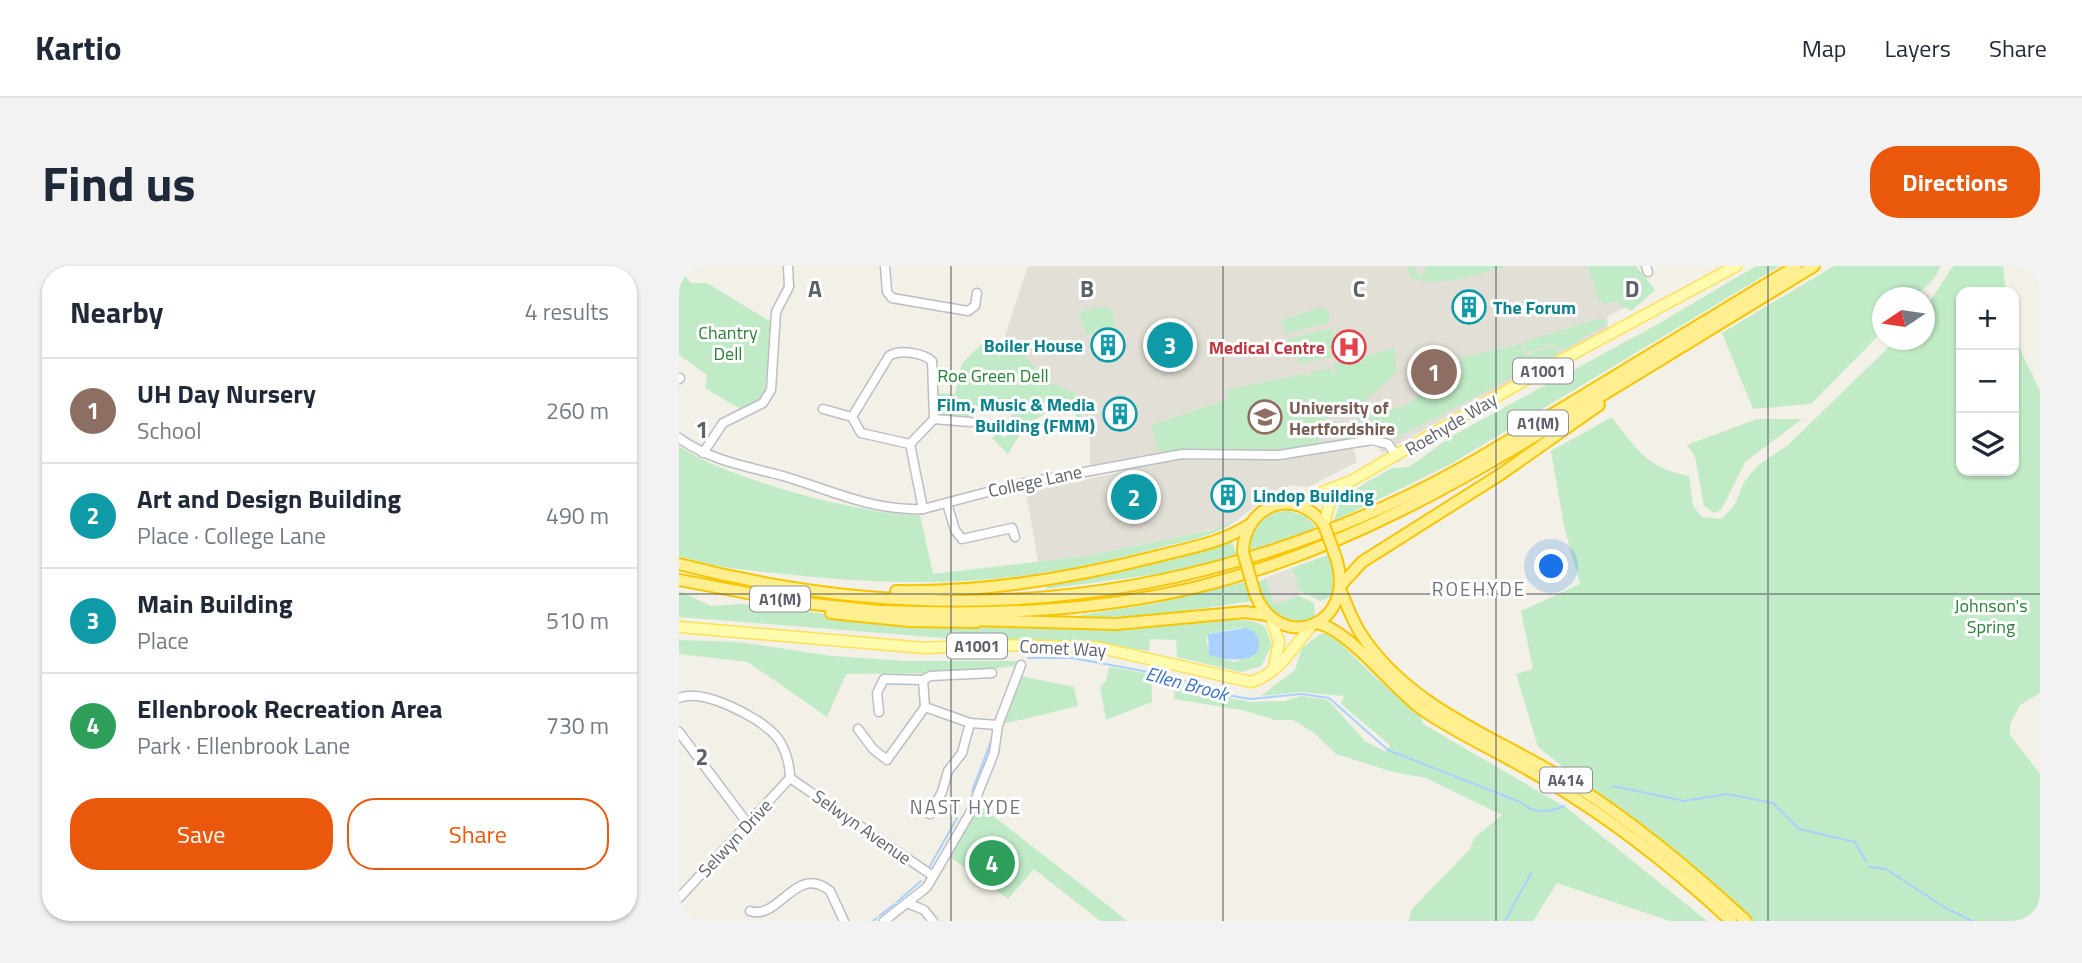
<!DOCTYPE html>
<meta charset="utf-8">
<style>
body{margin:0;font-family:"Titillium Web",sans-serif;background:#f2f2f3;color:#1f2937}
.controls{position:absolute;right:21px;top:21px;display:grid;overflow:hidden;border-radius:14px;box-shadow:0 2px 5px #0004}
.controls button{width:63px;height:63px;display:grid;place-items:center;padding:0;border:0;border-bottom:2px solid #e0e1e3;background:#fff;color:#1f2937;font:35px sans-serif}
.compass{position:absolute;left:1193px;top:21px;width:63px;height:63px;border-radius:50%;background:#fff;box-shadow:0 2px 5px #0004;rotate:257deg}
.you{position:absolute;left:873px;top:301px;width:24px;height:24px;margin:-18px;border:5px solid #fff;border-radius:50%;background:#1a73e8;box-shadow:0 0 0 10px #1a73e833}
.badge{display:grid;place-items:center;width:46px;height:46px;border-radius:50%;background:#ea580c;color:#fff;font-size:23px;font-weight:700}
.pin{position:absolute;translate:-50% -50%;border:4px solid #fff;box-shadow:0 2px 7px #0006}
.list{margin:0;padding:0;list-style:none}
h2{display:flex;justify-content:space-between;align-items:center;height:91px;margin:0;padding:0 28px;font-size:30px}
h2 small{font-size:23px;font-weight:400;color:#747a83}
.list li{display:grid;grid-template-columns:46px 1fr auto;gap:21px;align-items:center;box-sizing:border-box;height:105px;padding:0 28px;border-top:2px solid #e0e1e3}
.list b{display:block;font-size:26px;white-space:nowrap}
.list p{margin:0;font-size:23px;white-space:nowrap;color:#747a83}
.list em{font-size:23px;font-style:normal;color:#747a83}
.actions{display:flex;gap:14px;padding:21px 28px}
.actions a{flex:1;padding:16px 0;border:2px solid #ea580c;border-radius:28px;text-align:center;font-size:24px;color:#ea580c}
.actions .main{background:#ea580c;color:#fff}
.icon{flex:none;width:38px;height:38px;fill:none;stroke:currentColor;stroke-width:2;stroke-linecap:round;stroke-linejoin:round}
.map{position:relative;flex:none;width:1361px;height:655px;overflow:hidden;border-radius:28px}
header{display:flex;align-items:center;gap:42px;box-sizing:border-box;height:98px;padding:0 35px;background:#fff;border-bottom:2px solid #e0e1e3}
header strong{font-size:33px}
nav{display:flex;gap:38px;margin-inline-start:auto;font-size:24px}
.intro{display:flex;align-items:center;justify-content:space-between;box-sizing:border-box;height:168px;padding:0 42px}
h1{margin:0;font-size:49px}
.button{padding:18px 32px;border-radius:28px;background:#ea580c;color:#fff;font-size:24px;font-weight:700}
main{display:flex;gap:42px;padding:0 42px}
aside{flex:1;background:#fff;border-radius:28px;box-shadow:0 2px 5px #0004}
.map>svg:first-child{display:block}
</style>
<header>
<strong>Kartio</strong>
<nav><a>Map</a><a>Layers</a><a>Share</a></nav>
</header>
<div class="intro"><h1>Find us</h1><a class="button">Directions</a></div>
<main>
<aside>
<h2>Nearby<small>4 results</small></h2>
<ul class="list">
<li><span class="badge" style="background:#8d6e63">1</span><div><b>UH Day Nursery</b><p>School</p></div><em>260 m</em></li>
<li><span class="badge" style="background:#0f9aa8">2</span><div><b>Art and Design Building</b><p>Place · College Lane</p></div><em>490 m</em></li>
<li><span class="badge" style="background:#0f9aa8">3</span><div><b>Main Building</b><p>Place</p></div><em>510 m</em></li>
<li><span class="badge" style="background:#2e9e5b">4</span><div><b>Ellenbrook Recreation Area</b><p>Park · Ellenbrook Lane</p></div><em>730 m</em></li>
</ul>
<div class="actions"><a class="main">Save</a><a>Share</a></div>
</aside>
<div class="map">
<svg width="1361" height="655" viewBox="0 0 1361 655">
<rect width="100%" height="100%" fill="#f2f0e7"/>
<polygon fill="#e2e2db" points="613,302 621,325 619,331 595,340 585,312"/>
<polygon fill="#e2e0d6" points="349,0 957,0 976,24 928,51 929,62 703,187 697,178 674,181 678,196 629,221 609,219 610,227 582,236 558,254 541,262 407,290 359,296 347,226 456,203 455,201 411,201 411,175 400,131 368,115 324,76"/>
<g fill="#c1ebc6" fill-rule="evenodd">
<path d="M728,0H737V6L741,9L747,7V0H828C805,6 749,26 731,10Z"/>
<polygon points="909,0 957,0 976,24 952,45 935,35 925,38 919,33"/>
<polygon points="1077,0 1101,0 770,199 655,255 662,233 688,216 713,202 730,201 773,170 979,58"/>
<path d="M1155,0H1262C1249,28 1231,32 1204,32L1203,66L1132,138L1074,143L1043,67Z"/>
<path d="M1274,0H1324L1327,26H1282V205H1335V71L1361,125V427L1341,439L1331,458V469L1361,508V655H1073L983,575L898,516L900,513L859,481L837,408L854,403L842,345L901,318L885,260L872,185L933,151C957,183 968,202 1010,210L1014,240L1023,251L1043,253L1056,238L1065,216L1078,200L1109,179L1217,74H1246V43Z"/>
<polygon points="0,3 12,17 28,17 92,56 86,125 81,134 61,143 26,122 28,109 0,89"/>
<polygon points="428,40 433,46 436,60 416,63 415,67 407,69 400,46"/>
<polygon points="640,42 649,44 651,56 606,68 603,54"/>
<polygon points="922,52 929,57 884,84 872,78 852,86 846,84 844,76"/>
<polygon points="658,60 664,77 649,83 651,87 662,89 620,98 618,88 612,89 608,73 653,62 656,77 659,76"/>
<path d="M324,76L340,84L368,115L397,128L407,164L394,145L388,141C353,150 346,159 329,188L313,172L318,167L327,172L335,136L304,141L289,152L261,151L258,148L257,127L276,128L283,97L304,77Z"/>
<polygon points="842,78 848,89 873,80 880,87 717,172 699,168 665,174 657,168 662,159 728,139 744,126 761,120 753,120 750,113 783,105 780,92"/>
<polygon points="716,82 717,107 679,141 646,153 639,178 599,183 479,185 472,159 550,133 547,124 625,108 633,112 631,106 652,102 653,107 656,107 655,98"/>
<polygon points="1078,153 1123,153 1066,196 1042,244 1035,247 1025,240 1016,191 1008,179"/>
<path d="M0,180C45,212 186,250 241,249L254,308L407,290L534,264L558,254C536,271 506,275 479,282C357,316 251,323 126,310C84,306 40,303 0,290Z"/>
<path d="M610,245L626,250L638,263L570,288C568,263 585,244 610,245Z"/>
<polygon points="553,276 558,290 508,304 367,323 367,319 421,309"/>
<path d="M649,289C655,302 658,317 653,330L642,335L621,325L613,302Z"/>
<path d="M586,313L595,339L620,330L635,337L636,350C609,371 585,338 578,316Z"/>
<polygon points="566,316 572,335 481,349 403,352 402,349 474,338"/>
<path d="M0,325L32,340L64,338C194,355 324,365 456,362C486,361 564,343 586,361L593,379L582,400L562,406L498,391L497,374L471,373L470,385L407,376L290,374L0,351ZM562,362L580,380L576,388L556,396L531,389L527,374L531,367Z"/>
<polygon points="643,367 654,370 697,412 741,448 744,458 888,542 1028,655 991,655 878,617 854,655 730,655 732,644 791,583 795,572 823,549 747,512 714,506 657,488 635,467 614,454 596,454 563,444 495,433 496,412 541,430 571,436 605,435 623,430 649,434 687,476 707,486 711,479 662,438 665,430 622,426 582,430 616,404 623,382"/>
<polygon points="0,374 59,376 153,390 226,395 338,395 336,400 280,407 167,408 148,451 69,396 0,388"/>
<polygon points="430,401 472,408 473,436 427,454 421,421 427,415"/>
<polygon points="341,410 395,421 399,440 324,458"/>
<polygon points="300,539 431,641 448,655 421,655 355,603 329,633 271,591"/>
</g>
<path fill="#a9d0ff" d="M567,362L576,366C594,399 549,396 530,389L529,368Z"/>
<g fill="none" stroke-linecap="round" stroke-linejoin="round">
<g stroke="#a9d0ff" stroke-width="2">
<path d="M349,392H393L492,410L542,428L571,433L623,428L650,432L709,484L841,536C855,548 869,547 885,540"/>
<polyline points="934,520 1005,535 1048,528 1094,537 1120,563 1176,576 1187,596"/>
<polyline points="293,525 314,470"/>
<polyline points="251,600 278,552"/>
<polyline points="1190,601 1207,603 1265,641 1293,655"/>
<polyline points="218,636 242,615"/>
<polyline points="209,643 216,638"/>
<polyline points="200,650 208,644"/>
<polyline points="194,655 198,652"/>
<polyline points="826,655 852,607"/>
</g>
<defs>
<g id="minor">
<polyline points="206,0 208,26 213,32 289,45 296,40 298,27"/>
<polyline points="967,0 969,6"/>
<polyline points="0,113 1,112"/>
<path d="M144,143L173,151L182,167L231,178L255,153L253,95C244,87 221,83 210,90L173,151"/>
<polyline points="255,153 291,156"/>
<path d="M0,172C32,195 67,200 104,210C152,224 193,245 244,243L335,219L503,188L600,189L693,174L709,178L718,190"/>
<polyline points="231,178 244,243"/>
<polyline points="24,187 44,157 84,137 92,124 97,46 110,21 109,0"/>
<polyline points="268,237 276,264 283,273 333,262 336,271"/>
<polyline points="244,414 251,410 313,407"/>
<path d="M0,432C24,422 77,450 94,467C105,477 111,497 111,512"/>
<polyline points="200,446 198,427 205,413 244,414 246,441 291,457 319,459"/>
<polyline points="179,463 194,483 208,494 246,441"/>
<polyline points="0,466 69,558"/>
<polyline points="111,512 254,610"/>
<polyline points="251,548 263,526 269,505 283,487 291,457"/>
<polyline points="0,632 111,512"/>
<polyline points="228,637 245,644 254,655"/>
<path d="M71,645C100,655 117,597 151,625L165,655"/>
<polyline points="205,655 248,621 291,547 315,487 319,459 342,399"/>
</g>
<g id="major">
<polyline points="612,238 672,215 853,110 1057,0"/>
<polyline points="645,259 650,238 669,218"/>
<polyline points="592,352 600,376 595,401"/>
<path d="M0,361L246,382L304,379L417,381L572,416C600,408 615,380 633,359"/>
</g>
<g id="highway">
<path d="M564,286C565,239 616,219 645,259"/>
<path d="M0,298C250,363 489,343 722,233C784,204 842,167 900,132C972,88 1044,44 1117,0"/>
<polyline points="0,314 116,336 209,346"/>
<polyline points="662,319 683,296 822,208 920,139"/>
<path d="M217,325C306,327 393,312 479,290C510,282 542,277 570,259"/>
<path d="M662,325C668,340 673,354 682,368C732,445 823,473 897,520C958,559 1013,605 1067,655"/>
<path d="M576,328C601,389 679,360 657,292"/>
<path d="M203,345C310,349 414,346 518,321C662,286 785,214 909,138C985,92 1060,46 1135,0"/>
<polyline points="152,347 230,355 297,356"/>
<polyline points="291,354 437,358 566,346 588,349"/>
<path d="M638,357C672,365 711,420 744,444C782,470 826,489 865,513C933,553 995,602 1052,655"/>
</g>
</defs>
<use href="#minor" stroke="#bbbec3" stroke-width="11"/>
<use href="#major" stroke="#ffe152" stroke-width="13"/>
<use href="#highway" stroke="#f8c600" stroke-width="14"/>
<use href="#minor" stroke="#fff" stroke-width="8"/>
<use href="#major" stroke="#fffbae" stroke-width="10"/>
<use href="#highway" stroke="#ffef90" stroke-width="10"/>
<defs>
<g id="highway-bridge">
<polyline points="645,259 657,292"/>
<polyline points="564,286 576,328"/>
</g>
</defs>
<use href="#highway-bridge" stroke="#f8c600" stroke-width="14" stroke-linecap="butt"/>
<use href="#highway-bridge" stroke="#ffef90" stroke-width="10"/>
</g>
<path fill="none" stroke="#5e6169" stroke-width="2" stroke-opacity="0.55" d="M272,0V655M544,0V655M817,0V655M1089,0V655M0,328H1361"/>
<defs>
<symbol id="building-ring" viewBox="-11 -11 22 22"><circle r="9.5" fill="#fff" stroke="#0f9aa8" stroke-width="1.5"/><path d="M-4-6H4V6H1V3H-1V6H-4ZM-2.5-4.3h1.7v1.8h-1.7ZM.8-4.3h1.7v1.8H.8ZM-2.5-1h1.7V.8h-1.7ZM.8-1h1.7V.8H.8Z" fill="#0f9aa8"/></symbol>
<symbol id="hospital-ring" viewBox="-11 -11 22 22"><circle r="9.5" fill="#fff" stroke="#e0444e" stroke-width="1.5"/><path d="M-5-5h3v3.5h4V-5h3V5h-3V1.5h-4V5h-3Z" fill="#e0444e"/></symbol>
<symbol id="university-ring" viewBox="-11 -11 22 22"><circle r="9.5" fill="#fff" stroke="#8d6e63" stroke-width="1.5"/><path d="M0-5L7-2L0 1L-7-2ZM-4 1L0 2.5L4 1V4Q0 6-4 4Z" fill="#8d6e63"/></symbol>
</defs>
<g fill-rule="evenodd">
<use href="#building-ring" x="771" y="22" width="38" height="38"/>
<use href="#building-ring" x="410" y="60" width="38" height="38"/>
<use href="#hospital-ring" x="651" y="62" width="38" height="38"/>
<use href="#building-ring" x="422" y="129" width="38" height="38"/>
<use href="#university-ring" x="567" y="132" width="38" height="38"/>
<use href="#building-ring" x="530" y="210" width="38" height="38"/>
</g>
<g text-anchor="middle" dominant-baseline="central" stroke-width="6" stroke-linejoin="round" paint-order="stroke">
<g fill="#fff" stroke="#8e9096" stroke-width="2">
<rect x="834" y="92.5" width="60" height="25" rx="5"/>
<rect x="829" y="144.5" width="60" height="25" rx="5"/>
<rect x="71" y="320.5" width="60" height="25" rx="5"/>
<rect x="268" y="367.5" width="60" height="25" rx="5"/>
<rect x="861" y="501.5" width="52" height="25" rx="5"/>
</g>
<g font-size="16" font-weight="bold" fill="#5e6169">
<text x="864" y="105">A1001</text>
<text x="859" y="157">A1(M)</text>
<text x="101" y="333">A1(M)</text>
<text x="298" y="380">A1001</text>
<text x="887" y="514">A414</text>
</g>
<g font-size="18" font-weight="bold" fill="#0d838f" stroke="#fff" text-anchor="start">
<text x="814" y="41">The Forum</text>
<text x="404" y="79" text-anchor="end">Boiler House</text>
<text x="416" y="138" text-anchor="end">Film, Music &amp; Media<tspan x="416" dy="21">Building (FMM)</tspan></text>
<text x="574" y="229">Lindop Building</text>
</g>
<g font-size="18" fill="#2b8139" stroke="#fff">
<text x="49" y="66">Chantry<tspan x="49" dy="21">Dell</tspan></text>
<text x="314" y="109">Roe Green Dell</text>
<text x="1312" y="339">Johnson's<tspan x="1312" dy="21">Spring</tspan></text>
</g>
<g font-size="18" font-weight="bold" fill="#be3a42" stroke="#fff" text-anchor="end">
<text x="646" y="81">Medical Centre</text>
</g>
<g font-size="18" font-weight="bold" fill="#785e54" stroke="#fff" text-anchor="start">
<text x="610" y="141">University of<tspan x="610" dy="21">Hertfordshire</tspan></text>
</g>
<g font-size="18" fill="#5e6169" stroke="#fff">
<text transform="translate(772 158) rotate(-31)">Roehyde Way</text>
<text transform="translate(356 215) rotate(-12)">College Lane</text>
<text transform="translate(384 382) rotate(3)">Comet Way</text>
<text transform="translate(183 561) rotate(35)">Selwyn Avenue</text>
<text transform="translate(56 572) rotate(-47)">Selwyn Drive</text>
</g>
<g font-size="19" letter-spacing="2" fill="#6f737b" stroke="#fff">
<text x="800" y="322">ROEHYDE</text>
<text x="287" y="540">NAST HYDE</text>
</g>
<g font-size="19" font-style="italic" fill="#3c71c6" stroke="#fff">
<text transform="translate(508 417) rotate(15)">Ellen Brook</text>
</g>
</g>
<g font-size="23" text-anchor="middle" font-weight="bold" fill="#5e6169" stroke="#fff" stroke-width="6" stroke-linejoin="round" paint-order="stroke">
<text x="136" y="31">A</text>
<text x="408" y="31">B</text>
<text x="680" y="31">C</text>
<text x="953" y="31">D</text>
<text x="23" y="172">1</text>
<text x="23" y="499">2</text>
</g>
</svg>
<div class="controls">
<button>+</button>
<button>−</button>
<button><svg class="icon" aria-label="layers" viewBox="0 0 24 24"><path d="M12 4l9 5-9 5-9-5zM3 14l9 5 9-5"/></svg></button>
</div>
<svg class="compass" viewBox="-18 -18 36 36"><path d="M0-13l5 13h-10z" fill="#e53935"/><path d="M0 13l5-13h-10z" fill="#747a83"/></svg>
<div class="you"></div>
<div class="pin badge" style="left:755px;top:106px;background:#8d6e63">1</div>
<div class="pin badge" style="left:455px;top:231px;background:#0f9aa8">2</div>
<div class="pin badge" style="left:491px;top:79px;background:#0f9aa8">3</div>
<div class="pin badge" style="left:313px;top:597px;background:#2e9e5b">4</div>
</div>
</main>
